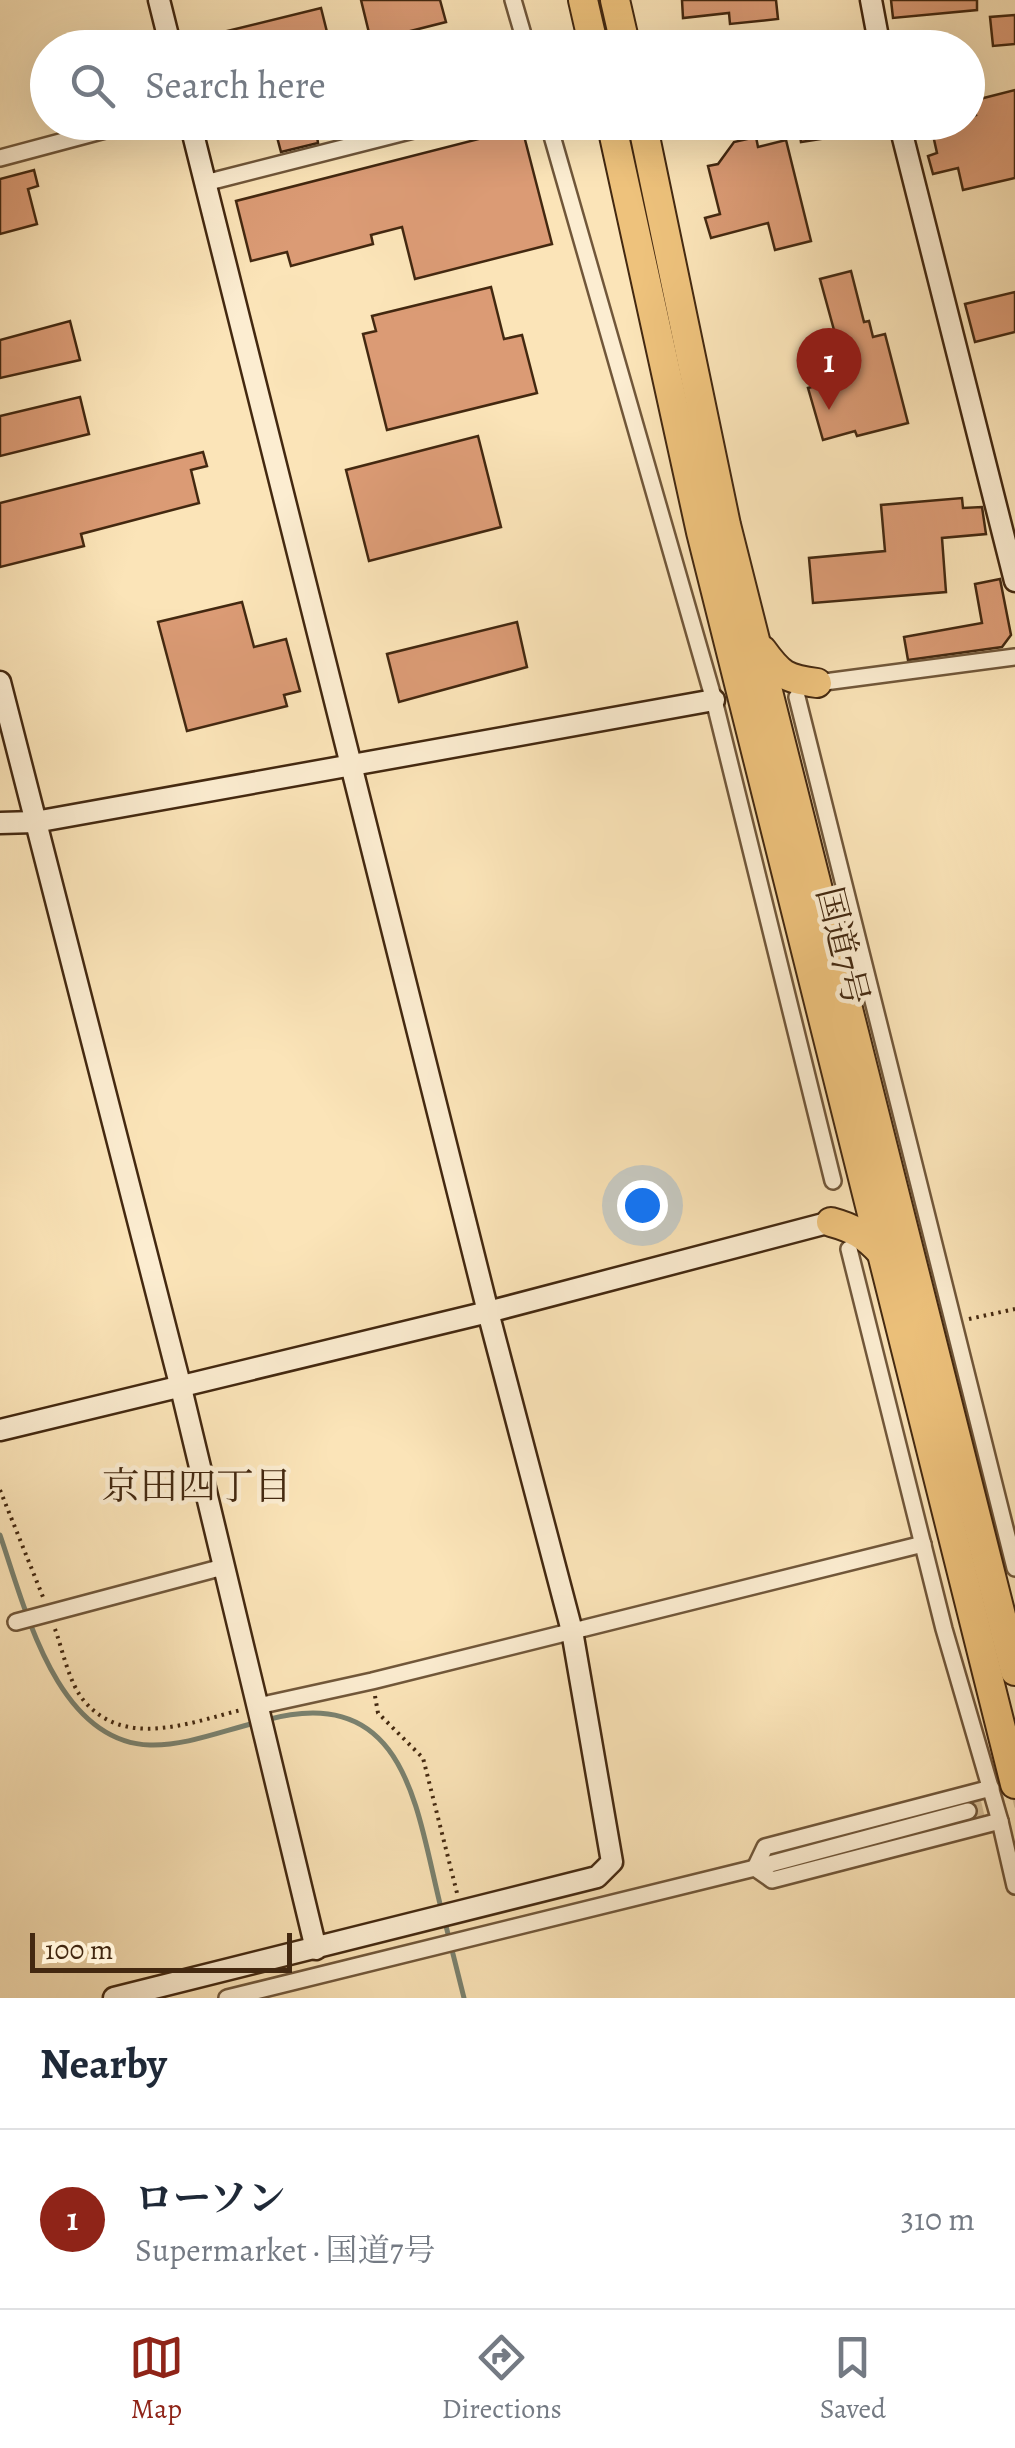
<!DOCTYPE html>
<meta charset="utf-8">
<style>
body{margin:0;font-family:Alegreya,"Noto Serif JP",serif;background:#f6f6f7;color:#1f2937}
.scale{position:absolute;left:30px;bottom:25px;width:262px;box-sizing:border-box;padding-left:10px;border:5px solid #432810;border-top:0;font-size:28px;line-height:35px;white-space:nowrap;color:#432810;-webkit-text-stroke:8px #fcedd1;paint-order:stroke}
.you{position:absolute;left:642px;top:1205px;width:35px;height:35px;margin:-25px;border:8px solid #fff;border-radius:50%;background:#1a73e8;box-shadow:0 0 0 15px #1a73e833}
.badge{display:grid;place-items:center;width:65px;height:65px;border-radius:50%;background:#8f2418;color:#fff;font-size:32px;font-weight:700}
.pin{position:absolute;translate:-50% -82px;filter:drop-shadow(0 2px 5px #0008)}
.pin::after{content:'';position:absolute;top:52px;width:35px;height:30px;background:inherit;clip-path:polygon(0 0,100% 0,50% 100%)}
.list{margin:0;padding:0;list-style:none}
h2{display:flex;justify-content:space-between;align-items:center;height:130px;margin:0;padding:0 40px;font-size:42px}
h2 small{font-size:32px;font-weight:400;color:#747a83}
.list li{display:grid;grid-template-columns:65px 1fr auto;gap:30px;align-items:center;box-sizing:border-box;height:180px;padding:0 40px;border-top:2px solid #e0e1e3}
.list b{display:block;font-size:38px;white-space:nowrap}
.list p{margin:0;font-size:32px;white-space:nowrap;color:#747a83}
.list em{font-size:32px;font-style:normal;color:#747a83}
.icon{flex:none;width:55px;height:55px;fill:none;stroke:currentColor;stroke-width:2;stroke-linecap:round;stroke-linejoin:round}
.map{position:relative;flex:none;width:1015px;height:1998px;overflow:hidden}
.search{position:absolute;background:#fff;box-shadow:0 10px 40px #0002;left:30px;right:30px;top:30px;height:110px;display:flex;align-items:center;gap:25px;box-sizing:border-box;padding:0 35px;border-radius:55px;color:#747a83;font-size:38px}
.sheet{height:310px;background:#fff}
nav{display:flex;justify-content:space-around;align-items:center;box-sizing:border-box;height:140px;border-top:2px solid #e0e1e3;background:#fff;font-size:28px;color:#747a83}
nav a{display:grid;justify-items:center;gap:5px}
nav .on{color:#8f2418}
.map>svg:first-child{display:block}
</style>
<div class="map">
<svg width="1015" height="1998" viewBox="0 0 1015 1998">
<rect width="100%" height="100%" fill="#fbe4b8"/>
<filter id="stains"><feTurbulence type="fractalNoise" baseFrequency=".002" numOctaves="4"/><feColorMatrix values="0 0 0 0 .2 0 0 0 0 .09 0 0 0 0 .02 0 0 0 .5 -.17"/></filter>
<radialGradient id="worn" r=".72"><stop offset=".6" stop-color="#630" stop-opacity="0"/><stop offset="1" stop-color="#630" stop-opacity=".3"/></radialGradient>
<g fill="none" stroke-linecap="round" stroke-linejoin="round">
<g stroke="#7a8270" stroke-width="5">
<path d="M0,1535C25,1607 56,1742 150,1745C185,1746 222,1731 255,1723"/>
<path d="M266,1720C407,1682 416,1808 441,1908"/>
<polyline points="444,1918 464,1998"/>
</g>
</g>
<g fill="#db9b75" stroke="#432810" stroke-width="2.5">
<polygon points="361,0 440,0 446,22 371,41"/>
<polygon points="682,0 776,0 778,19 730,24 729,13 683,18"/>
<polygon points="891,0 977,0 977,10 893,18"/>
<polygon points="321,8 331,48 218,48 215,34"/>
<polygon points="1015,15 1015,44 993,46 990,17"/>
<polygon points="1015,90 1015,178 963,190 958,168 933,174 928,156 937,153 931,126 968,122 968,117 976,115 972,101"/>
<polygon points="273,122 349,122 350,128 317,136 318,143 281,152"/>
<polygon points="798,122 871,122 872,131 801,142"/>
<polygon points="522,128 552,244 415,279 402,227 371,235 373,244 291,266 287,252 251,261 236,201"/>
<polygon points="756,137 758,147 786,140 811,241 775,250 768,223 711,238 705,218 720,214 708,166 718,164 734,142"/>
<polygon points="34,170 38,186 28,189 37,224 0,234 0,179"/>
<polygon points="851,271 864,322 869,321 873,337 885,334 908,423 857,436 855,431 823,440 808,388 842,379 829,331 834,330 820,279"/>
<polygon points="491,287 504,339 522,335 537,393 387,430 363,334 376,331 372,316"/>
<polygon points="1015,292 1015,332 975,342 965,304"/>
<polygon points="70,321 80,360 0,378 0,340"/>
<polygon points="80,397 89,434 0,456 0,416"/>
<polygon points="478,436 501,527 369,561 346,470"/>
<polygon points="203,452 207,466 191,470 199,503 81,534 84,546 0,567 0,503"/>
<polygon points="962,498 963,508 982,507 986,534 942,538 946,592 813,603 809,558 885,551 881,505"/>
<polygon points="1000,579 1011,635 1002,647 908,660 904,637 982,623 975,584"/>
<polygon points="242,602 254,647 286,639 300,691 284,695 287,706 187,731 158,622"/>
<polygon points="517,622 527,667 399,702 387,654"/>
</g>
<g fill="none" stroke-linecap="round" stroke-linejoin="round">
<polyline stroke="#d6be96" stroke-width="15" stroke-dasharray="15 8" stroke-linecap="butt" points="968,1811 1015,1800"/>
<defs>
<g id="street">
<polyline points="513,0 527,48"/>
<polyline points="548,122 714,700 833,1181"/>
<polyline points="0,158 135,122"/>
<polyline points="205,183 445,122"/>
<polyline points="817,683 1015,657"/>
<polyline points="797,697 1015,1568"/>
<polyline points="849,1249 944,1629 1000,1821 1015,1886"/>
<polyline points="16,1622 223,1567"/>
<polyline points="258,1706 372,1681 923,1544"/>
<polyline points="755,1868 772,1880 1000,1821"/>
<polyline points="755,1868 765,1847 991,1788"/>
<polyline points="227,1998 755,1868 968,1811"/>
</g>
<g id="secondary">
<polyline points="159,0 171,48"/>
<polyline points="871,0 880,48"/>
<polyline points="899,122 1015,581"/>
<polyline points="0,682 181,1388 316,1949"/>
<polyline points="0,823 35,822 714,700"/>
<polyline points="0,1430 488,1312 831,1222"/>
<polyline points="114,1998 597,1877 612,1862 572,1631 488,1312 190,122"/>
</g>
<g id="highway">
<polyline points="583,0 594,48"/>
<polyline points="615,0 626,48"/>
<polyline points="611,122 701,532 1015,1784"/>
<polyline points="642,122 726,525 1015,1671"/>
<path d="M762,650C780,675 786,679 817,683"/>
<path d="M831,1222C853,1228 866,1235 882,1253"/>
</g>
</defs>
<use href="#street" stroke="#71573a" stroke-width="20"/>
<use href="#secondary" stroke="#432810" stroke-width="25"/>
<use href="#highway" stroke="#432810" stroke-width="32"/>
<g stroke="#432810" stroke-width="4" stroke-dasharray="2.5 5" stroke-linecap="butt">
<polyline points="969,1319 1015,1309"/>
<polyline points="0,1490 43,1597"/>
<path d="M55,1629C63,1651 69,1684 85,1702C126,1749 192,1722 241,1710"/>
<polyline points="375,1696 378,1713 423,1758 457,1893"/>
</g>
<use href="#street" stroke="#fcedd1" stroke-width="15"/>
<use href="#secondary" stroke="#fcedd1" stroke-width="20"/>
<use href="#highway" stroke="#eec27c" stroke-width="28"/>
</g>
<g text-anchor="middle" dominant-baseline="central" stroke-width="9" stroke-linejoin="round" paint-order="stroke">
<g font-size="35" fill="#432810" stroke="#fcedd1">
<text transform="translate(843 946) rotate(76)">国道7号</text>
</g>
<g font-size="38" fill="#432810" stroke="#fcedd1">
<text x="197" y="1486">京田四丁目</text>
</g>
</g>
<rect width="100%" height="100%" filter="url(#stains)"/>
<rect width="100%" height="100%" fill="url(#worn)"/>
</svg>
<div class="scale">100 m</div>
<div class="you"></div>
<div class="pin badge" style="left:829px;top:410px">1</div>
<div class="search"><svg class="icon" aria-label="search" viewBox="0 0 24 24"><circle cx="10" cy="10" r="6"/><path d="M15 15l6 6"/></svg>Search here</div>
</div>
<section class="sheet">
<h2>Nearby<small></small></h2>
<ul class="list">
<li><span class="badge">1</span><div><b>ローソン</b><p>Supermarket · 国道7号</p></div><em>310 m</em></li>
</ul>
</section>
<nav>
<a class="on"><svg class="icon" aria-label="map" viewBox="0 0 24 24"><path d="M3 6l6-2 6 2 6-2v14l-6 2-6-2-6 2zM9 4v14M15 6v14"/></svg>Map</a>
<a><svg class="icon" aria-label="directions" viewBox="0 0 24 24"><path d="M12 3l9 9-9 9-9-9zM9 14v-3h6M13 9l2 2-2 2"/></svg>Directions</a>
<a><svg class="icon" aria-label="saved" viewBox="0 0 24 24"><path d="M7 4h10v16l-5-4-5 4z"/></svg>Saved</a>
</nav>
